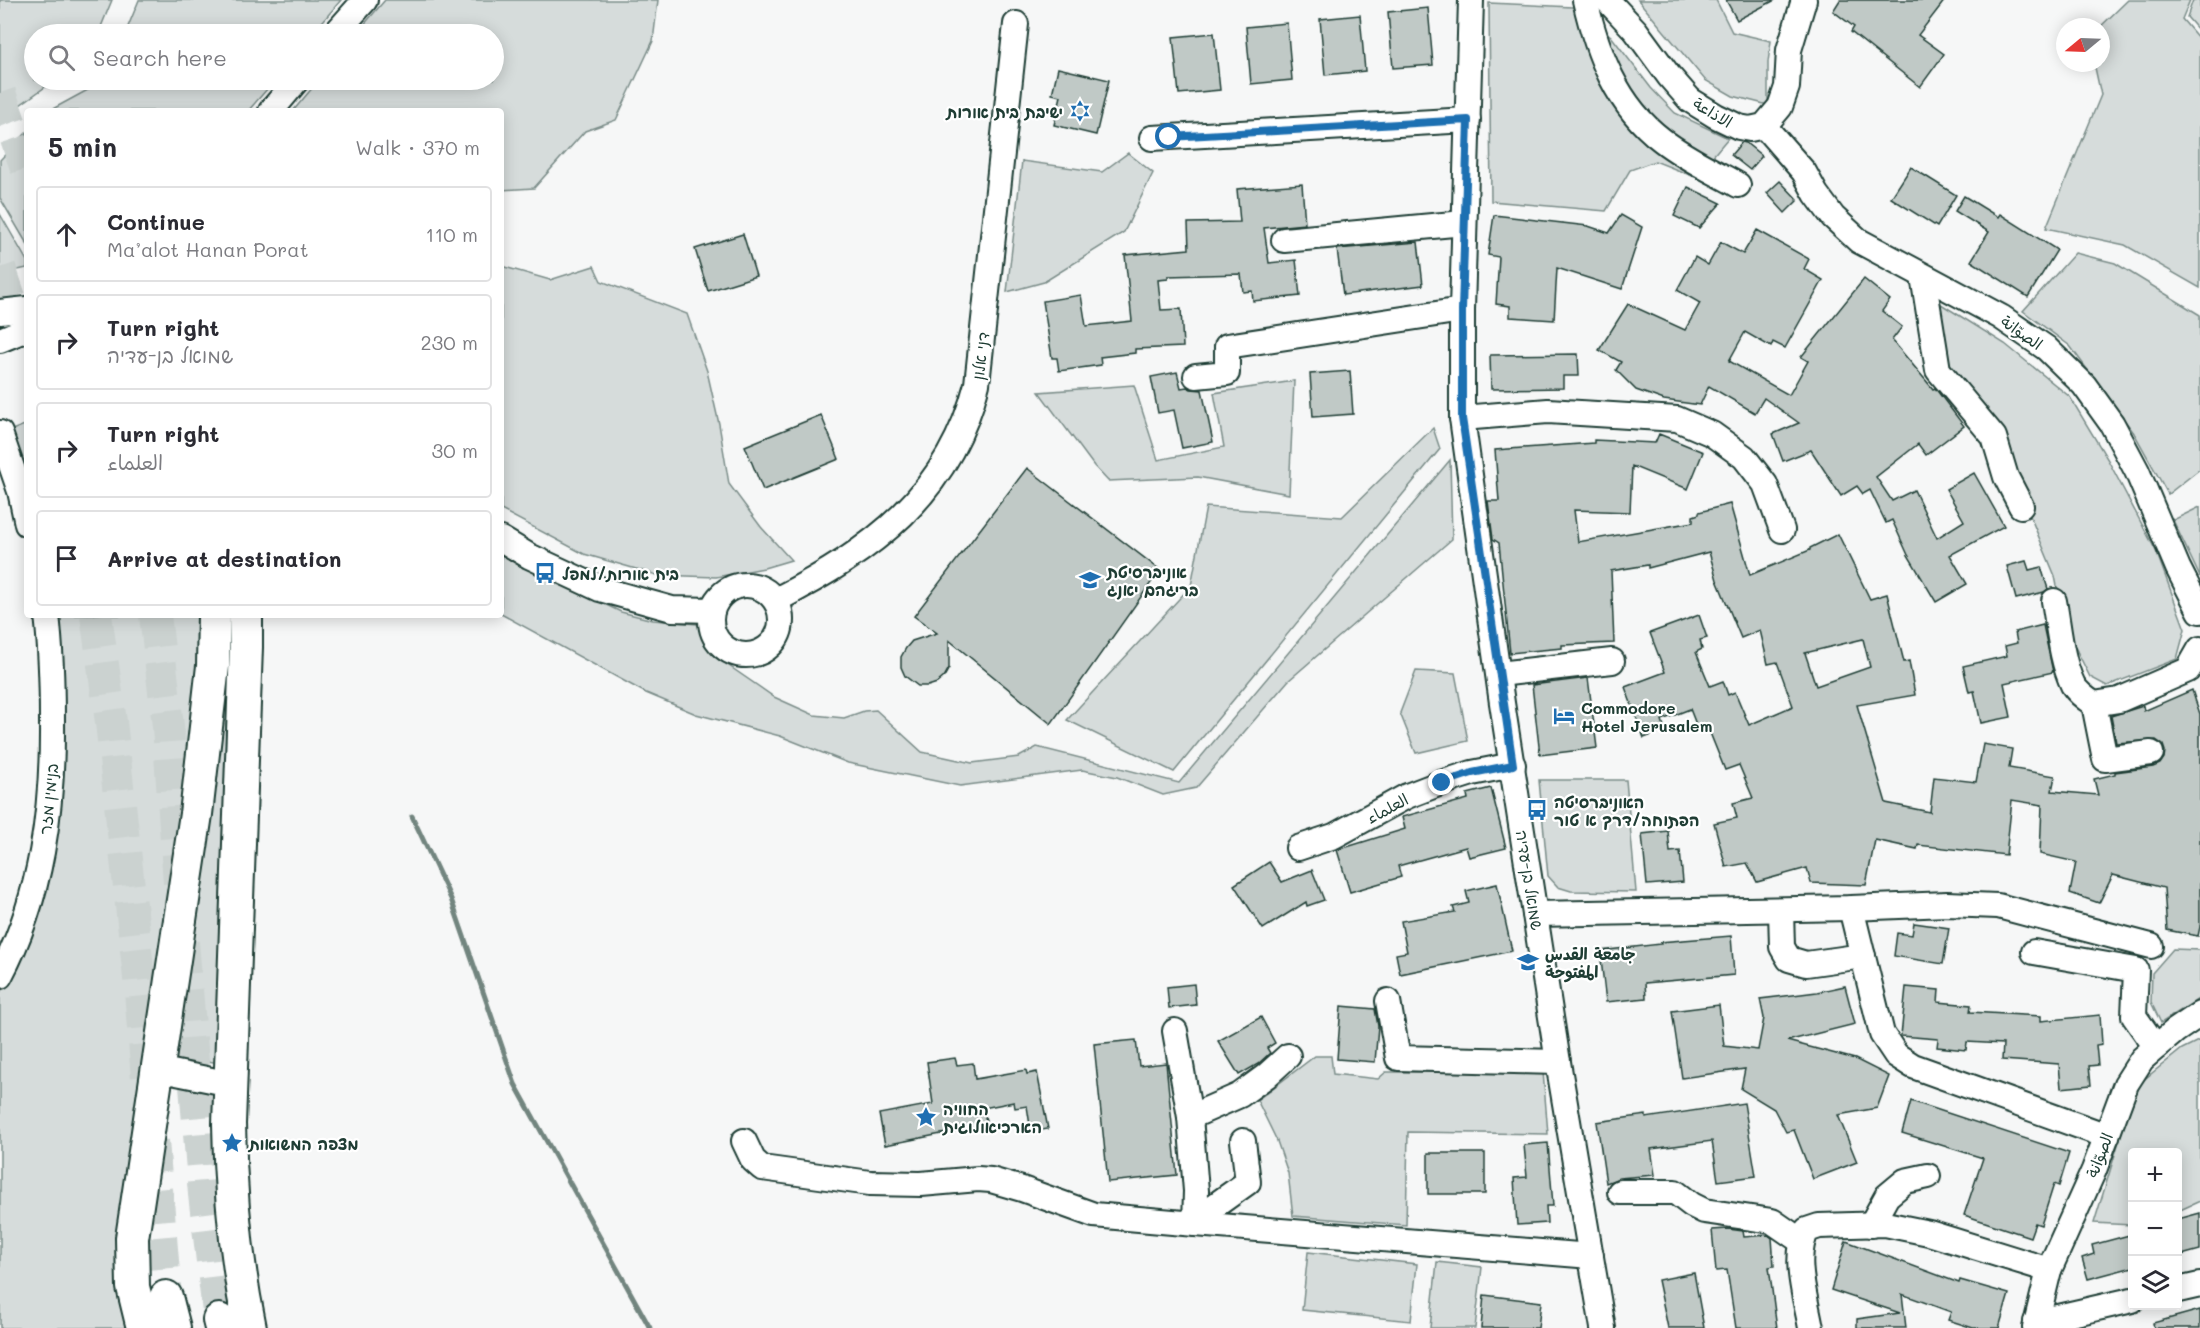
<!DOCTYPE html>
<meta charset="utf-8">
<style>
body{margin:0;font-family:Mali,"Playpen Sans Arabic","Playpen Sans Hebrew",sans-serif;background:#f2f2f3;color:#2b2b33}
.controls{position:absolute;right:18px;bottom:18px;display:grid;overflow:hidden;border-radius:6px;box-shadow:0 3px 15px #0003}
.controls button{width:54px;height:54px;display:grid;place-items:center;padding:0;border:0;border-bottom:2px solid #e1e1e2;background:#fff;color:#2b2b33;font:30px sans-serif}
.compass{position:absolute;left:2056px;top:18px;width:54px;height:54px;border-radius:50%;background:#fff;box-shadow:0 3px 15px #0003;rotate:251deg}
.stop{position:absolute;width:18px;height:18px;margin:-14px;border:4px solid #1f6fb2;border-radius:50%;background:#fff}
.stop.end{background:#1f6fb2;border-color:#fff;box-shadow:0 2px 6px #0008}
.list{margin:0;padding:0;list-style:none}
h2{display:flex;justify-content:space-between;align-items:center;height:78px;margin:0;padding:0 24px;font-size:26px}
h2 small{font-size:20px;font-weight:400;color:#7c7c81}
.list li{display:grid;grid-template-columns:39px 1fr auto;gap:18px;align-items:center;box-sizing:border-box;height:96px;margin:0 12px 12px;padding:0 12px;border:2px solid #e1e1e2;border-radius:6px}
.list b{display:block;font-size:22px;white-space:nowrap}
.list p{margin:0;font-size:20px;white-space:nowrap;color:#7c7c81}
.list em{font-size:20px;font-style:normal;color:#7c7c81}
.icon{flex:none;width:33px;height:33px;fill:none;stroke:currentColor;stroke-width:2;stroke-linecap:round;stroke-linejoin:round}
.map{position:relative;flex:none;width:2200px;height:1328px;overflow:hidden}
.search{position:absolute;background:#fff;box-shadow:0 3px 15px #0003;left:24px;top:24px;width:480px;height:66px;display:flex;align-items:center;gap:15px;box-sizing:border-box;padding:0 21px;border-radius:33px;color:#7c7c81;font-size:22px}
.panel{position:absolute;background:#fff;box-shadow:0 3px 15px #0003;left:24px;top:108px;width:480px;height:510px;border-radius:6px}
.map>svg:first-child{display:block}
</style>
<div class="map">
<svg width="2200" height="1328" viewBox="0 0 2200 1328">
<rect width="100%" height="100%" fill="#f6f7f7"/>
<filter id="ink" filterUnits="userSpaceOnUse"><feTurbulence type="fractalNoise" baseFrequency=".0167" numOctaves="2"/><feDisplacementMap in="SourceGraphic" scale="12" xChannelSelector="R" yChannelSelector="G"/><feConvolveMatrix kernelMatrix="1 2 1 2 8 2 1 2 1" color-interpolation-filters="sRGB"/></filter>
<g filter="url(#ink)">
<g fill="#d6dcdb" stroke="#7a8c88" stroke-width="1.5">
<polygon points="0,0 112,0 98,34 34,34 34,80 55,80 0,119"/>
<polygon points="139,0 341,0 312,34 125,34"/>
<polygon points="385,0 658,0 653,41 616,120 585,131 534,188 501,190 501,111 293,111 319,80 494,80 494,34 356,34"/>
<polygon points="1638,0 1716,0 1732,32 1771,41 1768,62 1768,105 1733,96 1705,80"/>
<polygon points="2128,0 2190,0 2182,19 2200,40 2200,288 2125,245 2046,228 2101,95 2094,63 2101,63 2100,27"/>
<polygon points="2193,0 2200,0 2200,32 2187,17"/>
<polygon points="1489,3 1572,7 1611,36 1651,88 1675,113 1728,138 1695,177 1655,161 1630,170 1606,211 1491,201"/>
<polygon points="106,80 275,80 248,111 49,111"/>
<polygon points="27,132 27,244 0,198 0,160"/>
<polygon points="1128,153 1153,173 1124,232 1044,282 1007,292 1022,161 1102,172"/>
<polygon points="0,214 27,261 27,268 0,274"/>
<polygon points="2075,253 2115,263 2200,315 2200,469 2168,494 2134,433 2070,346 2023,311"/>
<polygon points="501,266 550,280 594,266 601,281 687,314 707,371 719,424 729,484 761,527 791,560 764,568 716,577 657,575 584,554 501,510"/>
<polygon points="1941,304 2005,344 2070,397 2108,460 2156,551 2185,629 2177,659 2107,686 2090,677 2065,627 2055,576 2023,499 1944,365"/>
<polygon points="1294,381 1289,494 1198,477 1108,481 1094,466 1039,392 1134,385 1158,460 1224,447 1214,393"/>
<polygon points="27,424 27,488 12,430"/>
<polygon points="1433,428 1440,449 1174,772 1067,720 1191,586 1206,507 1342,517"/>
<polygon points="1450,460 1452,539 1288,681 1196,788 1163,795 1117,777 1082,770 960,786 848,763 780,736 696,714 646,693 501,614 501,555 621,612 653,620 697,624 719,659 774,697 814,715 844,718 864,711 876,710 922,752 972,763 1019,757 1037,747 1179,783"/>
<polygon points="2200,507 2200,577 2173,520"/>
<polygon points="54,615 202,615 132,1328 0,1328 0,993 36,918"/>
<polygon points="223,615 237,615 220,1063 166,1055"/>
<polygon points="1416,671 1455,673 1468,741 1416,753 1400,713"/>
<polygon points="1539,780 1626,780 1636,892 1571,891 1558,887 1548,876"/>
<polygon points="2173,949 2200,950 2200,998 2161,1023 2151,1002 2152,973"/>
<polygon points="2200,1040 2200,1201 2178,1211 2178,1152 2132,1152 2132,1225 2094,1223 2125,1122 2141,1082 2182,1049"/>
<polygon points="1315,1056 1331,1056 1333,1074 1378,1079 1386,1072 1543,1072 1548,1134 1408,1132 1406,1225 1293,1216 1288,1173 1277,1141 1257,1100"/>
<polygon points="1308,1252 1417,1264 1411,1321 1302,1310"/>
<polygon points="1437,1262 1482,1267 1475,1328 1430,1328"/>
</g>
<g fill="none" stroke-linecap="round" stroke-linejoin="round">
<polyline stroke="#72857f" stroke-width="5" points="412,816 451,899 515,1084 650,1328"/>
</g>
<g fill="#c0c9c6" stroke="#1f3d34" stroke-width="1.5" fill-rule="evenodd">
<polygon points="1726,0 1775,0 1737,20"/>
<polygon points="1840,0 1945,0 1918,35 1944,54 1920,87 1851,32 1854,27 1833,11"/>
<polygon points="1428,8 1433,65 1393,68 1388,12"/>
<polygon points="1360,15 1365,71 1325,75 1320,19"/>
<polygon points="1287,23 1292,80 1251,84 1246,27"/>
<polygon points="1214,33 1220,90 1179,94 1173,37"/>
<polygon points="1058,68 1109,80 1096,135 1054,125 1061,96 1052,94"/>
<polygon points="1742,142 1746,143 1762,156 1750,170 1731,155"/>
<polygon points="1911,167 1956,195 1937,227 1891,198"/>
<polygon points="1780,181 1798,200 1785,213 1767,193"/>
<polygon points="1302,184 1305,224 1264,228 1269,263 1296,260 1300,296 1253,301 1252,291 1243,292 1241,274 1168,276 1168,279 1158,280 1161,310 1181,309 1183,347 1135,349 1135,353 1100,357 1101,365 1059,371 1057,358 1052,358 1043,301 1081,295 1086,326 1132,321 1125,255 1189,249 1188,223 1240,222 1237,189"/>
<polygon points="1688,187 1721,203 1699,228 1674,216"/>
<polygon points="1964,196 1998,217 2000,214 2057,250 2028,297 1971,261 1989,232 1955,211"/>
<polygon points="1494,215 1588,226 1609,233 1621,215 1642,227 1622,289 1557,268 1554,320 1510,317 1510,306 1496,304 1499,257 1488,255"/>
<polygon points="1757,230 1809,259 1804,269 1823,280 1785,348 1773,342 1771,347 1745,332 1729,361 1789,395 1808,361 1801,357 1864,279 1890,300 1882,311 1902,327 1892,340 1933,389 1935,388 1964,426 1926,455 1918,444 1876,477 1892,501 1914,490 1937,538 1964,521 1946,489 1974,473 2004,526 1950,555 1967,584 1936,602 1908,555 1892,520 1886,523 1870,490 1863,494 1857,486 1841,496 1811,450 1783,461 1773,434 1799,423 1764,398 1755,413 1709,386 1700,405 1664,400 1636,390 1616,370 1621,362 1599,350 1628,304 1685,330 1700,303 1677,290 1695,257 1708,265 1721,242 1743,254"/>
<polygon points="743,234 756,276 708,291 695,249"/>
<polygon points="1418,242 1423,285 1343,295 1337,249"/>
<polygon points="1578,354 1579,376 1563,376 1563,388 1491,389 1490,355"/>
<polygon points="1350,371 1353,414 1313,417 1310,374"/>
<polygon points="1177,372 1181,388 1187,387 1191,389 1202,390 1213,442 1182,448 1174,410 1158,413 1151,377"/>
<polygon points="821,415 839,459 763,490 745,446"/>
<path d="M1659,434L1703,452L1688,489L1632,466L1630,512L1574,510L1578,542L1693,522V516L1699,514V512L1730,504L1750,575L1810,550V548L1838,534L1870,599L1887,594L1904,662L1909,661L1915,695L1857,705L1886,803L1930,812L1934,777L1976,782L1983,744L2012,749L2009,768L2055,776L2052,791L2098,795L2094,779L2115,774V772L2153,767L2160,764L2164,758L2165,751L2163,745L2156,740L2116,743L2111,716L2143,706L2144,711L2192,690L2200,714V927L2198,936L2167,930L2164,888L2113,875L2099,903L2070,893L2076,862L2040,854L2042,805L2012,800L2006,855L1918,845L1917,849L1875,840L1866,885L1811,883L1807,868L1757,882L1747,863L1726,867L1714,823L1737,818L1733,803L1753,798L1739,765L1725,770L1708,728L1699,732L1690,709L1662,720L1665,730L1644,738L1625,687L1665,672L1650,633L1699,615L1707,638L1700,640L1702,649L1696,652L1710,686L1723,681L1728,695L1735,692L1749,725L1793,706L1777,662L1768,664L1760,630L1741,638L1717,580L1709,552L1648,568V565L1611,571L1614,643L1562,645V648L1510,653L1499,543L1493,539L1488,501H1499L1495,450L1594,443V440L1655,443ZM1863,639L1870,667L1816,686L1805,653Z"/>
<polygon points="1027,468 1160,570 1051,724 949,640 949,668 944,677 937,683 928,686 918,686 905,676 901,667 901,657 906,648 912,641 937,633 914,616"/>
<polygon points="2026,561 2029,570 2041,567 2048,589 2044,592 2016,599 2007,566"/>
<polygon points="2043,625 2053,672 2004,683 2011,717 1981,723 1974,691 1969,692 1963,666 2007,656 2005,646 2017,643 2015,632"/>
<polygon points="1588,678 1597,748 1540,755 1532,685"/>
<polygon points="1491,788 1506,848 1469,857 1466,847 1398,866 1401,877 1350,892 1337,850 1405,829 1402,817 1468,799 1467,794"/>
<polygon points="1668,831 1670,852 1680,851 1683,882 1647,885 1642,834"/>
<polygon points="1269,862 1282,882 1312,870 1324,900 1307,906 1306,902 1263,929 1234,885"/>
<polygon points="1497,884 1512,951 1400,974 1396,954 1407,952 1401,921 1455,912 1453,907 1469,903 1466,891"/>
<polygon points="1914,923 1949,928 1943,964 1894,956 1897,933 1912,935"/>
<polygon points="1731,936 1734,975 1645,983 1646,998 1606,1002 1600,951 1661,944 1660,942"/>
<polygon points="1194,984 1196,1005 1169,1008 1167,987"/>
<polygon points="1845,986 1855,1024 1787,1041 1855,1059 1889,1076 1877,1108 1838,1115 1857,1162 1813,1179 1794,1130 1786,1132 1774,1109 1741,1089 1745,1069 1682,1078 1672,1011 1719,1005 1724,1046 1758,1050 1764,1018 1760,999 1817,992"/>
<polygon points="1906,987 1939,990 1938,1002 1971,1005 1970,1012 2041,1016 2041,1021 2100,1015 2102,1044 2096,1045 2098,1065 2089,1066 2091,1085 2061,1088 2059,1064 2002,1060 2003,1044 1967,1042 1966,1050 1937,1047 1938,1039 1901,1036"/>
<polygon points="1341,1006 1375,1009 1378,1026 1375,1062 1337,1059"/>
<polygon points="1261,1017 1275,1043 1267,1048 1270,1053 1258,1064 1239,1075 1218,1041"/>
<polygon points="1136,1040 1139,1066 1166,1063 1177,1175 1108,1182 1094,1044"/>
<polygon points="955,1058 957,1065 973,1063 975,1079 1026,1070 1027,1074 1037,1072 1048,1129 1031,1132 1027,1106 1015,1108 1014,1102 983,1108 987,1125 885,1145 879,1114 933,1104 927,1062"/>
<polygon points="1911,1101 2069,1153 2059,1186 2054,1184 2041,1225 2035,1223 2030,1237 1964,1215 1983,1158 1902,1133"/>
<polygon points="1744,1103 1756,1176 1718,1181 1712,1141 1651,1149 1655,1175 1619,1178 1606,1183 1597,1122 1646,1115 1646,1118"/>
<polygon points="1548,1143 1553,1206 1546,1206 1547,1223 1517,1225 1514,1178 1527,1177 1524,1145"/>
<rect x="1428" y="1153" width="57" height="41"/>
<polygon points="2200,1213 2200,1250 2178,1256 2178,1219"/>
<polygon points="1728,1229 1743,1231 1744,1237 1768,1235 1772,1238 1774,1266 1769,1267 1777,1328 1736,1328 1727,1270 1716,1271 1712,1230"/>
<polygon points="2133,1234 2133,1267 2088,1279 2082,1258 2094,1254 2092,1245"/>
<polygon points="1846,1241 1959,1283 1960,1280 2009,1294 1999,1328 1973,1328 1948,1320 1951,1312 1902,1294 1906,1328 1857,1328 1857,1319 1900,1313 1831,1290"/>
<polygon points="1694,1273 1704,1328 1668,1328 1658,1280"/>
<polygon points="1484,1295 1541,1302 1538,1328 1481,1328"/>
<polygon points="2200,1310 2200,1328 2154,1328 2153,1323"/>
</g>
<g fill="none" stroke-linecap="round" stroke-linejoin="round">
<g stroke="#cbd2d0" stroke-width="32" stroke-dasharray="32 16" stroke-linecap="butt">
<polyline points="0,93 27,171"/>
<polyline points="0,268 27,347"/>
<polyline points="96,615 111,722 139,978 148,1091"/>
<polyline points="155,615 168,726 179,883"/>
<polyline points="183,942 204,1194 219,1320"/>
<polyline points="153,1141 166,1297"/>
</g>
<defs>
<g id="minor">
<polyline points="1471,0 1462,310 1462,418 1502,703 1558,1062 1603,1328"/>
<path d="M1585,0C1597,53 1617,106 1662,140C1685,158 1713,171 1738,185"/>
<polyline points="1607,0 1636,31 1669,76 1690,100 1716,116 1739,127 1750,129 1764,126 1780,107 1787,87 1789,50 1804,0"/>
<polyline points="335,34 365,0"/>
<polyline points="271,111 297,80"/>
<polyline points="1764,126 1804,172 1816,194 1833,217 1859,241 2001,317 2046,348 2084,385 2112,424 2137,471 2178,568 2200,611"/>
<polyline points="1152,138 1468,120"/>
<polyline points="1284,240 1464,223"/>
<polyline points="1923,276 1938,370 1994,437 2006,477 2021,506"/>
<polyline points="0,312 27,309"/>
<polyline points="0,340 27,329"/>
<polyline points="1196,376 1227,373 1227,346 1462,310"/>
<polyline points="1462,418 1548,411 1677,419 1712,434 1744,457 1765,484 1782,530"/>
<polyline points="0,433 20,491 27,524"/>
<polyline points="501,539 529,556 600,589 672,609 712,610"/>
<circle cx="746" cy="620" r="35"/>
<path d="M776,600C873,550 949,495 977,384L1016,24"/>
<path d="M2054,601C2059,628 2061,660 2073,685C2078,693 2086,699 2094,704L2119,700L2188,670L2200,649"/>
<polyline points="1499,674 1612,661"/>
<polyline points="2094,704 2105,759 2151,753"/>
<polyline points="1298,848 1334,836 1407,796 1441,783 1472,773 1513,765"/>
<polyline points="1851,908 1882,1034 1896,1055 1913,1066 2107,1136"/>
<polyline points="1781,910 1782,947 1789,959 1806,964 1863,956"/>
<polyline points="1535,914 1851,908 1947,904 1998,906 2151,946"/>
<polyline points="2034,952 2136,970 2134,1016 2156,1047"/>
<path d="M0,976C42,897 53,808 52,720C52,684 51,650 47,615"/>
<polyline points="1388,1001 1398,1058 1558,1062"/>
<polyline points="1175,1031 1190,1117 1196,1191 1195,1224 1591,1256"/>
<polyline points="157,1069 231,1084"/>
<polyline points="1190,1117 1240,1095 1266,1076 1288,1056"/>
<polyline points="744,1141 753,1160 762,1168 870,1183 921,1184 978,1179 991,1180 1022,1189 1094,1215 1195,1224"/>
<polyline points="1620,1192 1675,1192 1692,1205 1704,1211 1772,1221 1801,1241"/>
<polyline points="1196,1213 1213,1207 1248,1182 1243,1141"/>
<polyline points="1871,1225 1887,1196 1905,1181 1928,1176"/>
<polyline points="2178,1290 2200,1285"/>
<polyline points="2036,1322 2132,1300"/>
<path d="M1811,1328C1806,1298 1792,1259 1807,1230L1819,1226L1885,1224L1929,1233L2049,1270"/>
<polyline points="2035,1328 2049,1270 2094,1170 2126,1084 2142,1059 2175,1031 2200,1014"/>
</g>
<g id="major">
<path d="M246,615V647L229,1124C230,1193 236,1261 250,1328"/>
<polyline points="166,1297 174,1328"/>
<polyline points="219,1320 221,1328"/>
<polyline points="143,1328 133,1287 132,1238 196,814 213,666 214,615"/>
</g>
</defs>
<use href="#minor" stroke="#1f3d34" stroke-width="28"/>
<use href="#major" stroke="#1f3d34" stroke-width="36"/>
<use href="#minor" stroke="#fff" stroke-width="24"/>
<use href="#major" stroke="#fff" stroke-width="32"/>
</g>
</g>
<g fill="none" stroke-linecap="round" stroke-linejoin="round" filter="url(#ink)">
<polyline stroke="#1f6fb2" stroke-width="8" points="1169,137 1468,120 1462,310 1462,418 1513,765 1472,773 1442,783"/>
</g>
<defs>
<symbol id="synagogue-bare" viewBox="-9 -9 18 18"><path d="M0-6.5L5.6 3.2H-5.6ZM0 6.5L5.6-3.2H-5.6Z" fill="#1f6fb2" stroke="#fff" stroke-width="2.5" paint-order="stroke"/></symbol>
<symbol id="bus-bare" viewBox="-9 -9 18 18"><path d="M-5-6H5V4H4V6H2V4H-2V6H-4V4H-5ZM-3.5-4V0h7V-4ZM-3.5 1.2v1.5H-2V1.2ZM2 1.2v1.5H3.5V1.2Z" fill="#1f6fb2" stroke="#fff" stroke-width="2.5" paint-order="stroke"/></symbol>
<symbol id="university-bare" viewBox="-9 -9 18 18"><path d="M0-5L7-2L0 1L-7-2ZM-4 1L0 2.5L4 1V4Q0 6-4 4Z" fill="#1f6fb2" stroke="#fff" stroke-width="2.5" paint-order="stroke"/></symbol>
<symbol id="hotel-bare" viewBox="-9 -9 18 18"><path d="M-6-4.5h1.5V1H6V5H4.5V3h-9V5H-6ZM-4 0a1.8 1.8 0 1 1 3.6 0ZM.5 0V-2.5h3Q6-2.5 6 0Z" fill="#1f6fb2" stroke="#fff" stroke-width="2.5" paint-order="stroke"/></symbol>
<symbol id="sight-bare" viewBox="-9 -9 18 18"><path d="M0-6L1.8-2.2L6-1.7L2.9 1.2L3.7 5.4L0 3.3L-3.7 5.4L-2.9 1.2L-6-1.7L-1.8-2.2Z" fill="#1f6fb2" stroke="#fff" stroke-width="2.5" paint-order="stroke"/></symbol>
</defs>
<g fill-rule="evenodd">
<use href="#synagogue-bare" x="1065" y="96" width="30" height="30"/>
<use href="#bus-bare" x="530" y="558" width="30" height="30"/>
<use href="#university-bare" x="1075" y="565" width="30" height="30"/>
<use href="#hotel-bare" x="1549" y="701" width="30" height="30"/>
<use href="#bus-bare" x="1522" y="795" width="30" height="30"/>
<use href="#university-bare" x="1513" y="947" width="30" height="30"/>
<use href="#sight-bare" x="911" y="1102" width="30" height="30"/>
<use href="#sight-bare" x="217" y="1128" width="30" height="30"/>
</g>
<g text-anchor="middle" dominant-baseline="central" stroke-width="4.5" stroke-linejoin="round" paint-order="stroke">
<g font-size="16" font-weight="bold" fill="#1f3d34" stroke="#fff" text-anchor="start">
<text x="1063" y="111" text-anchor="end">ישיבת בית אורות</text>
<text x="1107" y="571">אוניברסיטת<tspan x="1107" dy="18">בריגהם יאנג</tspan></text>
<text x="562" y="573">בית אורות/למפל</text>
<text x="1581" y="707">Commodore<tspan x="1581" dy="18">Hotel Jerusalem</tspan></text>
<text x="1554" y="801">האוניברסיטה<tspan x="1554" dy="18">הפתוחה/דרך א טור</tspan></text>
<text x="1545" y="953">جامعة القدس<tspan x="1545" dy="18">المفتوحة</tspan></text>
<text x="943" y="1108">החוויה<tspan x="943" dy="18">הארכיאולוגית</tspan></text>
<text x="249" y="1143">מצפה המשואות</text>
</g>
<g font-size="16" fill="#1f3d34" stroke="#fff">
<text transform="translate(1713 112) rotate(31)">الاذاعة</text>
<text transform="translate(2022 332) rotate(35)">الصوّانة</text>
<text transform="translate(980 356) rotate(-83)">דני אלון</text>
<text transform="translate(48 799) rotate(-84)">בנימין מזר</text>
<text transform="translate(1387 808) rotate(-28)">العلماء</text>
<text transform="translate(1530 880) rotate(81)">שמואל בן-עדיה</text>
<text transform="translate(2099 1155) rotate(-69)">الصوّانة</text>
</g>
</g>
</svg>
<div class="controls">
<button>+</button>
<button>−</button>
<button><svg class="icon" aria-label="layers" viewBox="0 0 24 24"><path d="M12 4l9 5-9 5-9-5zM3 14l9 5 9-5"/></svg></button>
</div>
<svg class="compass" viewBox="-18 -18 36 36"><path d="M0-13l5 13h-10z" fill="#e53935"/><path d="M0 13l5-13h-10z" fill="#7c7c81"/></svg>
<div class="stop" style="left:1169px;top:137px"></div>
<div class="stop end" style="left:1442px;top:783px"></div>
<div class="search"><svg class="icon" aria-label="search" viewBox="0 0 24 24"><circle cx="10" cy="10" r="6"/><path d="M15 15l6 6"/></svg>Search here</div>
<section class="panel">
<h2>5 min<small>Walk · 370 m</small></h2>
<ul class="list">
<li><svg class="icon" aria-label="ahead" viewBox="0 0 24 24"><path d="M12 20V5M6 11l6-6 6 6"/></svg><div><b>Continue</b><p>Ma’alot Hanan Porat</p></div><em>110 m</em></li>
<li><svg class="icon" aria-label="right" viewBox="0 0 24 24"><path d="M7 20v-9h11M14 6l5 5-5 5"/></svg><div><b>Turn right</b><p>שמואל בן-עדיה</p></div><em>230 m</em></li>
<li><svg class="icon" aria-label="right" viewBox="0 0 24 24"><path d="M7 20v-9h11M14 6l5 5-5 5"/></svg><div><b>Turn right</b><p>العلماء</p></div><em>30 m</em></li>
<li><svg class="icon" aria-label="arrive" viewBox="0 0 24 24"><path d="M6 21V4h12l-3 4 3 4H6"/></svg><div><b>Arrive at destination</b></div></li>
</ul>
</section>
</div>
